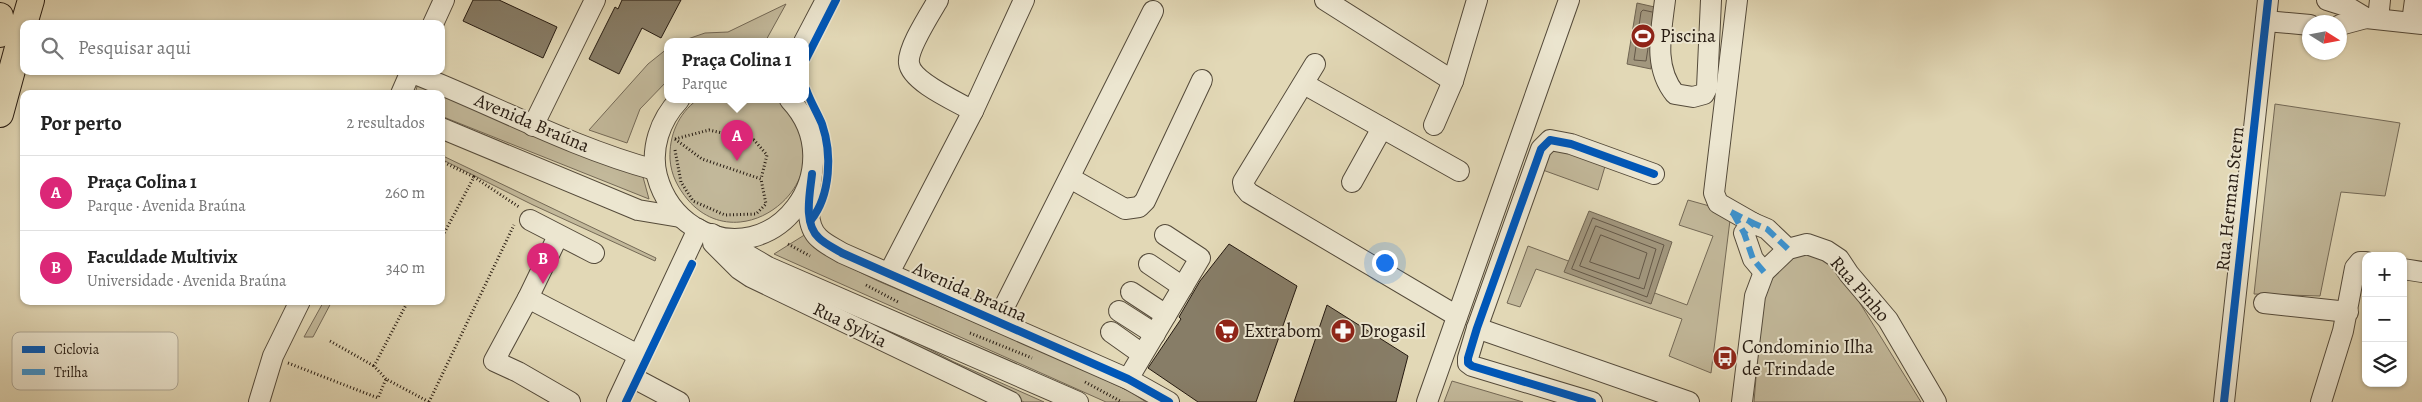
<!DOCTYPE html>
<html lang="pt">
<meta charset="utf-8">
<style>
body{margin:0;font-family:Alegreya,serif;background:#f6f6f6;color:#222}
.controls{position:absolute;right:15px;bottom:15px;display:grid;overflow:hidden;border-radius:10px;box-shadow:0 1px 4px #0004}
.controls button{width:45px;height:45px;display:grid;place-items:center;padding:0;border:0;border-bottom:1px solid #e0e0e0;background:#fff;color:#222;font:25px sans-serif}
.compass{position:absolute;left:2302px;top:15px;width:45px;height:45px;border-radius:50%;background:#fff;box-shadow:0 1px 4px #0004;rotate:101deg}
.you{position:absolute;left:1384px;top:262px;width:18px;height:18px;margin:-12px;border:4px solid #fff;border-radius:50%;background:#1a73e8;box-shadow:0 0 0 8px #1a73e833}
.badge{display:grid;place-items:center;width:32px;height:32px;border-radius:50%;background:#db2777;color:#fff;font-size:16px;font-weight:700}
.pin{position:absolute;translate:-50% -41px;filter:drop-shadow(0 1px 2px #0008)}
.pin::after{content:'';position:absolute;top:26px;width:18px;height:15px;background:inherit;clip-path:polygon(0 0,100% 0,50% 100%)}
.popup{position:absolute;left:664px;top:38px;width:145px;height:65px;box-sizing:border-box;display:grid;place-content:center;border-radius:10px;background:#fff;filter:drop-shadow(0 1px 4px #0005);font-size:16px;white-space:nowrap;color:#767676}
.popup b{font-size:19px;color:#222}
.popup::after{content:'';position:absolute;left:50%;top:100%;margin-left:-10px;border:10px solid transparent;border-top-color:#fff}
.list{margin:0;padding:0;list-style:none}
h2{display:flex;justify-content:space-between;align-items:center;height:65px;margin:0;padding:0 20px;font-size:21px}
h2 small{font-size:16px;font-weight:400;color:#767676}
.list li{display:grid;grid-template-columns:32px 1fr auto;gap:15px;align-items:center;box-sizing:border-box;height:75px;padding:0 20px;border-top:1px solid #e0e0e0}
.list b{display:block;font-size:19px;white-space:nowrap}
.list p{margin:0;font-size:16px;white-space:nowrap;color:#767676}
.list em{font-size:16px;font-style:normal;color:#767676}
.icon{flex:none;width:28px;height:28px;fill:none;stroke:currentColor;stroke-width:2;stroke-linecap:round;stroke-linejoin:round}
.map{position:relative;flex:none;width:2422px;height:402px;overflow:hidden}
.search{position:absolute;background:#fff;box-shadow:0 1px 4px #0004;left:20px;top:20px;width:425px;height:55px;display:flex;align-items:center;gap:12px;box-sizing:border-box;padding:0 18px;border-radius:10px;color:#767676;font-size:19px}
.panel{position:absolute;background:#fff;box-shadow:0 1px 4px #0004;left:20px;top:90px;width:425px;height:215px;border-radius:10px}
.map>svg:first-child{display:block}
</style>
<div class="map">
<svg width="2422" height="402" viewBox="0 0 2422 402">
<rect width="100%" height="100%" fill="#e2d8b6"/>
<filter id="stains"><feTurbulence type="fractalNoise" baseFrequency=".004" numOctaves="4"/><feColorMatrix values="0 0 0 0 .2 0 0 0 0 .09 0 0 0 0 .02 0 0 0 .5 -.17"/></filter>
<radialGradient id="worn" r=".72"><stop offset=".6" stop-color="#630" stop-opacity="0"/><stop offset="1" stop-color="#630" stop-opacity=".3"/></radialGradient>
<g fill="#c2b89a" stroke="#746956">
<polygon points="786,4 765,42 679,42 705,33 728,32"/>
<polygon points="668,48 668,80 640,109 627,143 589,130 648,64"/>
<polygon points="418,83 643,177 649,199 441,116 441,94 415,94"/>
<path d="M697,100H778C856,168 746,267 688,200C678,188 671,175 670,159C669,136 678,114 697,100Z"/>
<polygon points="2275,104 2400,123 2385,196 2341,192 2320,296 2254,294"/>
<polygon points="1549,144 1606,163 1598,190 1540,169"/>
<polygon points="441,155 656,258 655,261 533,205 441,159"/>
<polygon points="1688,200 1731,212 1711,373 1669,356 1682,319 1536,269 1520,307 1507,303 1528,246 1687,305 1713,236 1679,225"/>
<polygon points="806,234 829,257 878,281 1063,360 1131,392 1146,402 1106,402 774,254"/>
<polygon points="1798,252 1825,259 1845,279 1921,402 1754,402 1763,292 1773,272"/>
<polygon points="324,301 332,301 313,337 304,337"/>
<polygon points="892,330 954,362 1044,402 1024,402 887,336"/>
<polygon points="1452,381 1523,402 1444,402"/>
</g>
<g fill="#a2977e" stroke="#706552">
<polygon points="1637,3 1659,8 1651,69 1627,64"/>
<polygon points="1589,211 1672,242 1651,304 1564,272"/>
</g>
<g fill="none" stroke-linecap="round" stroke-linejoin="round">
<g stroke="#645848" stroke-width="1">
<polyline points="1649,42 1646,61 1634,60 1641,12 1643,10 1652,12"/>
<polygon points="1593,218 1664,245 1647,297 1572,269"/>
<polygon points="1596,226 1656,249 1644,289 1580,266"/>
<polygon points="1601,235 1647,253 1639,279 1590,262"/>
</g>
</g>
<g fill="#877d67" stroke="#251a11">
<polygon points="473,0 499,0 557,27 543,58 463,21"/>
<polygon points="622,0 681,0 661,38 642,28 619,74 589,59 615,7 618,9"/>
<polygon points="1229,244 1297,286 1256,402 1198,402 1148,368 1181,319 1179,317 1200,281"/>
<polygon points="1327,305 1408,356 1396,402 1294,402"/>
</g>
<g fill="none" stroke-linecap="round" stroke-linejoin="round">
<defs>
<g id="minor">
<path d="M938,0C930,14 907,49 909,63C911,82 958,102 973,111"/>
<polyline points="1325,0 1453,81"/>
<path d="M1665,0C1661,33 1653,67 1675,94L1693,97L1704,94L1707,88L1711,0"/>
<polyline points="1737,0 1714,193 1718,203 1753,223"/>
<polyline points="2327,0 2346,6 2366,18 2422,24"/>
<polyline points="2378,19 2380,0"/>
<polyline points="2266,21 2310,25"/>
<polyline points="2412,22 2415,0"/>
<polyline points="433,24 444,0"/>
<polyline points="2340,25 2366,18"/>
<polyline points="804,42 826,0"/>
<polyline points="1315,64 1243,182 1244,187 1249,193 1457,316"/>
<path d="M410,72C492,104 570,147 655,170"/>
<polyline points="1304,84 1459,171"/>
<polyline points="401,94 411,71"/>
<path d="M679,100C660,120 650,149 657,176C663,198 675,215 694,227C774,275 854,168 790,100"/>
<polyline points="1434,125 1453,81 1477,0"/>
<polyline points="533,126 595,0"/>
<polyline points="441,128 638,210 680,217"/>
<path d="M812,174C810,193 803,224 819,238C825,244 834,248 842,253L1128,379L1169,402"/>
<polyline points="1070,178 1125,209 1139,207 1145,201 1202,80"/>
<polyline points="1352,182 1382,128"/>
<polyline points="530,220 594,253"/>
<polyline points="712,234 768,267 1078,402"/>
<polyline points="713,243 739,269 751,277 1011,402"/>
<polyline points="1149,264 1183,287"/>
<polyline points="2403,269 2422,272"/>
<polyline points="1764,272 1753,259 1744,233 1753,223 1767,229 1788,249"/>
<polyline points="889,273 973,111 1024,0"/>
<polyline points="1131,292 1166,315"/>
<polyline points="528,298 558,236"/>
<polyline points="2264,303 2348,312"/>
<polyline points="1119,311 1155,334"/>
<polyline points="997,321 1153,11"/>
<polyline points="1477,328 1689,402"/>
<polyline points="1111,332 1142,354"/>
<polyline points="630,376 679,402"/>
<polyline points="1128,379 1200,258 1165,235"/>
<polyline points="259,402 273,356 300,301"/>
<polyline points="570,402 518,372 494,361 528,298 640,356"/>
<polyline points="617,402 698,229"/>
<polyline points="1427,402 1569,0"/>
<polyline points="1592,402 1472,366 1468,363 1468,358 1477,328 1541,149 1550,140 1571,144 1654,174"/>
<polyline points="1742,402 1755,296 1764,272 1788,249 1807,244 1827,251 1839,259 1849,274 1888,320 1936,402"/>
<polyline points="2224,402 2268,0"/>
<polyline points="2321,402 2343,331 2355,268 2360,262 2366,262"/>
</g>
<g id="major">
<polyline points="0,16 2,27 0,34"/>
<polyline points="24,24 31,0"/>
<polyline points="0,114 24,26"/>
</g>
</defs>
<use href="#minor" stroke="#544a3a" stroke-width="22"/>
<use href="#major" stroke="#251a11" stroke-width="28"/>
<g stroke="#251a11" stroke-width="3" stroke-dasharray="1 2.5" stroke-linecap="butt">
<polyline points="675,139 702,159 761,179 766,204 756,214 725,215 693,201 681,182 675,150"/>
<polyline points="675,139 709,130 754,140 767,155 761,179"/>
<polyline points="441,161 474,177"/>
<polyline points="441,239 474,177 519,207"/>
<polyline points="788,244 810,256"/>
<polyline points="866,285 898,302"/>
<polyline points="970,333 1032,358"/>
<polyline points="330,341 374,366"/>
<polyline points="288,363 378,398 386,379 429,402"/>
<polyline points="386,379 374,366 408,301"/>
<polyline points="1085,382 1122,402"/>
<polyline points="429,402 514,225"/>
</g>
<use href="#minor" stroke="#ece6d0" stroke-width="20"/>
<use href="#major" stroke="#e2d8b6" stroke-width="26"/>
<g stroke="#3b94d3" stroke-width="6" stroke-dasharray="12 6" stroke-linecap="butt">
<polyline points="1731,212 1753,223"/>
<polyline points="1733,213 1744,233"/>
<polyline points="1764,272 1753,259 1744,233 1753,223 1767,229 1788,249"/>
</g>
<defs>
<g id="cycleway">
<polyline points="806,59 836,0"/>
<path d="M806,89C810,101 817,112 822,124C832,153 831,195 811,220"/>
<path d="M812,174C810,193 803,224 819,238C825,244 834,248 842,253L1128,379L1169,402"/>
<polyline points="626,402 692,264"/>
<polyline points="1592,402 1472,366 1468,363 1468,358 1477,328 1541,149 1550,140 1571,144 1654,174"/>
<polyline points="2224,402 2268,0"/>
</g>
</defs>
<use href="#cycleway" stroke="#ece6d0" stroke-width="11"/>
<use href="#cycleway" stroke="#0057b8" stroke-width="8"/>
</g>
<defs>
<symbol id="stadium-disc" viewBox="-11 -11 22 22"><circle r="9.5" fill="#8f2418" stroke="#ece6d0"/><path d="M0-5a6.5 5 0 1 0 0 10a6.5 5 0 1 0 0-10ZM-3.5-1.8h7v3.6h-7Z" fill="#fff"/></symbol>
<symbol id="supermarket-disc" viewBox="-11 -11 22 22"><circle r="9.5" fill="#8f2418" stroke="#ece6d0"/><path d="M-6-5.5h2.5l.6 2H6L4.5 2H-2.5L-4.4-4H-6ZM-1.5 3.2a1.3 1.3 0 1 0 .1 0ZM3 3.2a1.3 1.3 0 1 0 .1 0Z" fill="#fff"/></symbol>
<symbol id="pharmacy-disc" viewBox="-11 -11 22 22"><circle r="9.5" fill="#8f2418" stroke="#ece6d0"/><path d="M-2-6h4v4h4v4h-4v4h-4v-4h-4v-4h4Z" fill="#fff"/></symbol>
<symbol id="bus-disc" viewBox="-11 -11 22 22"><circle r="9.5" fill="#8f2418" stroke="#ece6d0"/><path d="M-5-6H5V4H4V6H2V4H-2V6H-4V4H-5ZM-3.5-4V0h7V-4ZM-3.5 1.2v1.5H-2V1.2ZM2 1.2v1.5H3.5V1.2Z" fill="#fff"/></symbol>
</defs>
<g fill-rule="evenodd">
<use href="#stadium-disc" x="1629" y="22" width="28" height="28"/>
<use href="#supermarket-disc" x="1213" y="317" width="28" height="28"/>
<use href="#pharmacy-disc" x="1329" y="317" width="28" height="28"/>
<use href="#bus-disc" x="1711" y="344" width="28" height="28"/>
</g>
<g text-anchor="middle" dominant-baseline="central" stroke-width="4" stroke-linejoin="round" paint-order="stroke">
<g font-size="19" fill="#251a11" stroke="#ece6d0" text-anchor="start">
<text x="1660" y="36">Piscina</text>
<text x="1244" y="331">Extrabom</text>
<text x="1360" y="331">Drogasil</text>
<text x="1742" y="347">Condominio Ilha<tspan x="1742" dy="22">de Trindade</tspan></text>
</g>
<g font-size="19" fill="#251a11" stroke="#ece6d0">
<text transform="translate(532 123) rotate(23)">Avenida Braúna</text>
<text transform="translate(2230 199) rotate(-84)">Rua Herman Stern</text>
<text transform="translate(1860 289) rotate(49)">Rua Pinho</text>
<text transform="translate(970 292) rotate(24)">Avenida Braúna</text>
<text transform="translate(850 325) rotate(26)">Rua Sylvia</text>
</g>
</g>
<rect x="12" y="332" width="166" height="58" rx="8" fill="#ece6d0" stroke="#b0a997" stroke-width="1"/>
<rect x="22" y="346" width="23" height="7" fill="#0057b8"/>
<rect x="22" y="369" width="23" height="6" fill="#3b94d3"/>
<g font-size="14" fill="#251a11">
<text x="54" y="354">Ciclovia</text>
<text x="54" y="377">Trilha</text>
</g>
<rect width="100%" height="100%" filter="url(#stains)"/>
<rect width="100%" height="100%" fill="url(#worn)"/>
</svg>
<div class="controls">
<button>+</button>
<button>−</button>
<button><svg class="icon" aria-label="layers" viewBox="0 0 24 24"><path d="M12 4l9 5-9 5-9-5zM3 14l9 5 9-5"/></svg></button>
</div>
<svg class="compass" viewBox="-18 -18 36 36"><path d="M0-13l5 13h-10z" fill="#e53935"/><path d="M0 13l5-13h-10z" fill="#767676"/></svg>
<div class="you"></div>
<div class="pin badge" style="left:737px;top:161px">A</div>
<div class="popup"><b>Praça Colina 1</b>Parque</div>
<div class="pin badge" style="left:543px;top:284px">B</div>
<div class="search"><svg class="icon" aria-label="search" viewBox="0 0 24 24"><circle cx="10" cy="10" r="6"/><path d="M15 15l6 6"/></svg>Pesquisar aqui</div>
<section class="panel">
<h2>Por perto<small>2 resultados</small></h2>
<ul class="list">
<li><span class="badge">A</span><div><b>Praça Colina 1</b><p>Parque · Avenida Braúna</p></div><em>260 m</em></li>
<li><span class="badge">B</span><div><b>Faculdade Multivix</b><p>Universidade · Avenida Braúna</p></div><em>340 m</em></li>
</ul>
</section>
</div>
